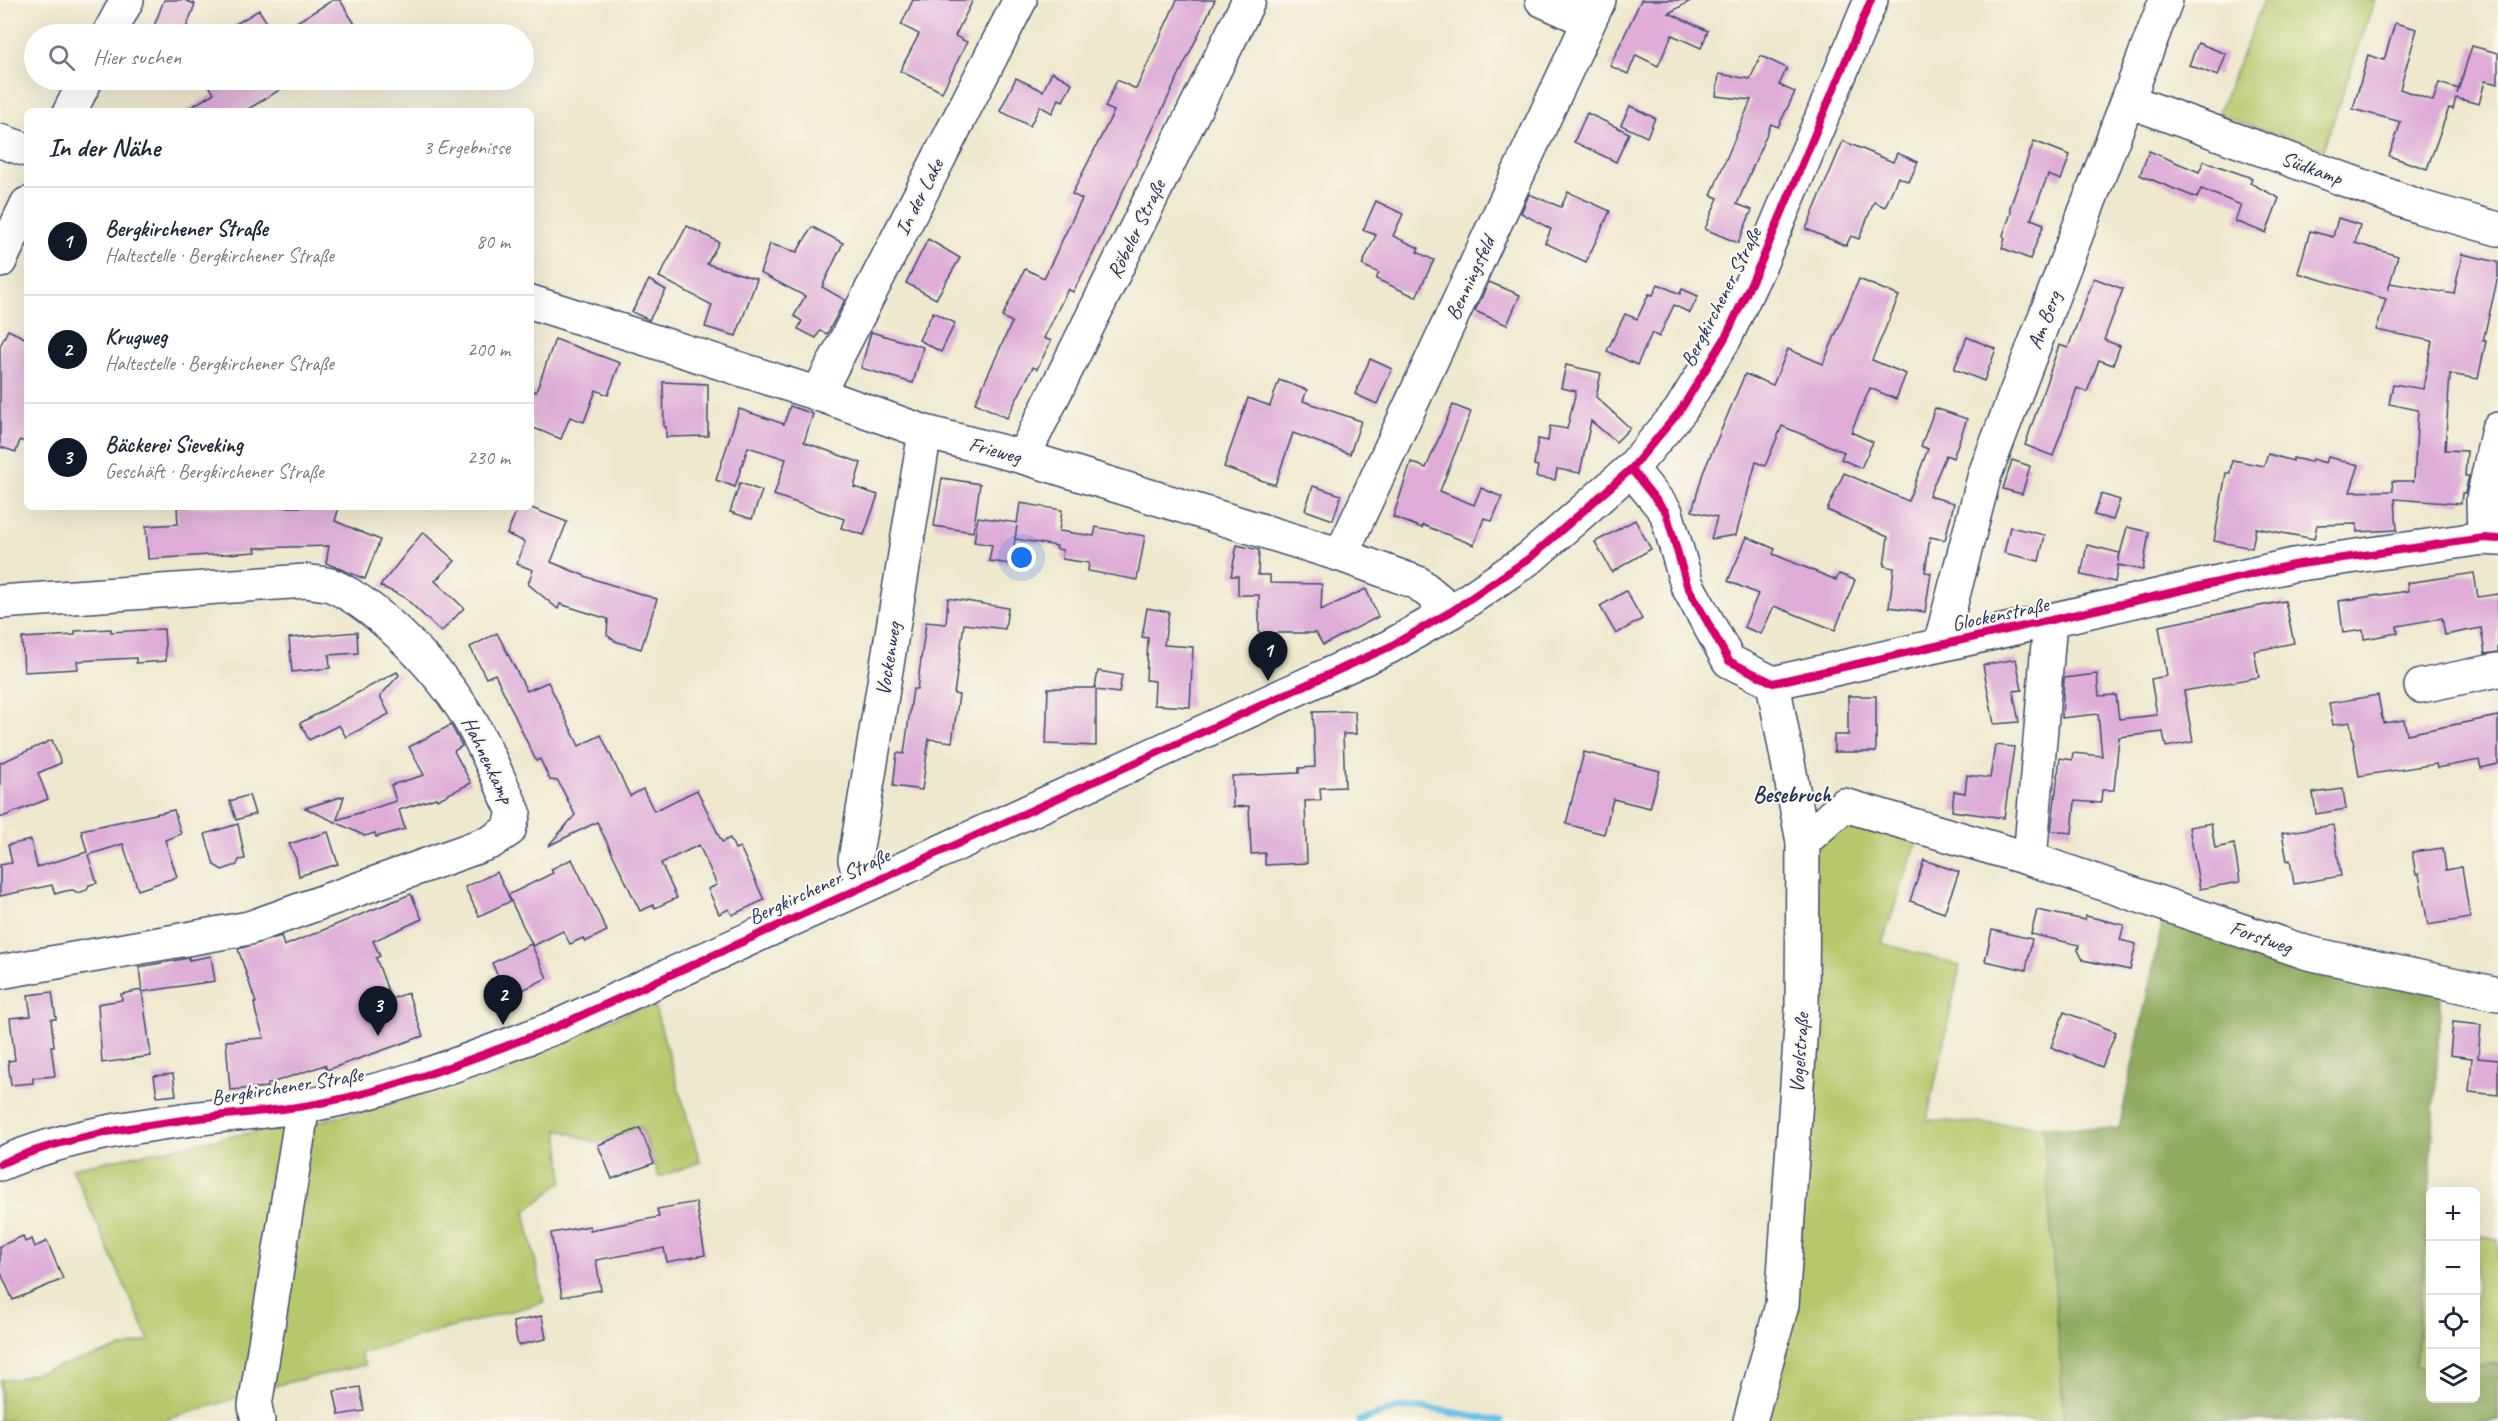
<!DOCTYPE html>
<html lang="de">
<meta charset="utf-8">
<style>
body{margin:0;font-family:Caveat,sans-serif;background:#f6f6f7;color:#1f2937}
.controls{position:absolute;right:18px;bottom:18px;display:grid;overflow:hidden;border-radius:9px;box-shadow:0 6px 24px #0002}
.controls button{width:54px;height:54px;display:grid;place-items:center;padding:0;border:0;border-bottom:2px solid #e0e1e3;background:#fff;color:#1f2937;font:30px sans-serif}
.you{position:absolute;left:1022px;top:558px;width:21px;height:21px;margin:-15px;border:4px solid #fff;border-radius:50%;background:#1a73e8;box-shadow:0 0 0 9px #1a73e833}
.badge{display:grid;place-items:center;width:39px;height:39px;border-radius:50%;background:#111827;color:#fff;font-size:20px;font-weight:700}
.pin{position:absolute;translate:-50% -50px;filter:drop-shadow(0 2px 3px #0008)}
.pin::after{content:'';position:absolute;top:32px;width:21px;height:18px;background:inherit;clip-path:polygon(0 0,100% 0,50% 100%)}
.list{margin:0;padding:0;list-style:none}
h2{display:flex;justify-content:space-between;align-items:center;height:78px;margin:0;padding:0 24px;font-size:26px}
h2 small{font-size:20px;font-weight:400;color:#747a83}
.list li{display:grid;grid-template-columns:39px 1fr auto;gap:18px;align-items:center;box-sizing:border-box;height:108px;padding:0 24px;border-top:2px solid #e0e1e3}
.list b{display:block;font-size:22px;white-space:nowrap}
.list p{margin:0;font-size:20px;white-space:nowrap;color:#747a83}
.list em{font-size:20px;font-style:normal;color:#747a83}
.icon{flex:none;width:33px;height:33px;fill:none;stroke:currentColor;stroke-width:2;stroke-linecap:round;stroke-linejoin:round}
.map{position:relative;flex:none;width:2498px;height:1421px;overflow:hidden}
.search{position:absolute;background:#fff;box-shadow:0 6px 24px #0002;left:24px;top:24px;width:510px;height:66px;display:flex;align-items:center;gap:15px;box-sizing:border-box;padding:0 21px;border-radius:33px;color:#747a83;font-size:22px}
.panel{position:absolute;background:#fff;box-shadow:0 6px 24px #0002;left:24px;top:108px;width:510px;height:402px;border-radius:9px}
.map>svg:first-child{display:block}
</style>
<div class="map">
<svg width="2498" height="1421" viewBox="0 0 2498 1421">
<rect width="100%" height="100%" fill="#fbf7ec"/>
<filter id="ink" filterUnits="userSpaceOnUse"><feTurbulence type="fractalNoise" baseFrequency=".0167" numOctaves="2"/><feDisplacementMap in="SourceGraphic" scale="12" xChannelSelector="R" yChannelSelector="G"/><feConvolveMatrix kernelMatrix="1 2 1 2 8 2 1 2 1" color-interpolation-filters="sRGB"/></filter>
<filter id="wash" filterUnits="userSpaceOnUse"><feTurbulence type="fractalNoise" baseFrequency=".008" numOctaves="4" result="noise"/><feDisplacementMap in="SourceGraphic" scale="24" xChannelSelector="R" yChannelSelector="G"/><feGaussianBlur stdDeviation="1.35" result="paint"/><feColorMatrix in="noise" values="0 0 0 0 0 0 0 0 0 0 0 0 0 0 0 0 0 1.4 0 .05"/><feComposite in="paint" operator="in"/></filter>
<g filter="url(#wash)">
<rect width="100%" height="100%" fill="#eee8ce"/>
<g fill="#b7c86c" stroke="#697c65" stroke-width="1.5">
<polygon points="2264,0 2375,0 2323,150 2218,114"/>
<polygon points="1792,805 1918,839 1882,943 1960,966 1927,1120 2044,1127 2064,1421 1750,1421 1774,1305 1797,1014"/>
<polygon points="653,1001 700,1162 659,1177 641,1127 597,1143 558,1129 563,1181 525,1212 544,1302 360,1353 365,1365 285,1383 162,1421 0,1421 0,1380 15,1379 149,1340 72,1168 248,1133 316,1122 421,1096 542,1049"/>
<polygon points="2427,1228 2430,1229 2430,1367 2415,1368"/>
<polygon points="2476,1235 2498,1239 2498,1364 2476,1365"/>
</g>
<polygon fill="#91ac60" stroke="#566e5f" stroke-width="1.5" points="2163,919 2441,995 2427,1228 2415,1367 2430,1367 2430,1398 2476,1398 2476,1365 2498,1364 2498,1421 2064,1421 2044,1127 2119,1129"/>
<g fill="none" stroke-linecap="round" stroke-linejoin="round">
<polyline stroke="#6bc1e8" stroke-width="7" points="1359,1421 1398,1408 1427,1408 1501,1421"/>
</g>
<g id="blocks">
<g fill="#deacd7">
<polygon points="164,0 184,0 195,4 184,34 151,34"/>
<polygon points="333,0 340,0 361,34 277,34"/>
<polygon points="913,0 973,0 955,36 967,42 942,92 900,71 919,34 901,25"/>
<polygon points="1177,0 1215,0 1087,266 1073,292 1068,289 1044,338 1051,341 1037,369 1033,367 1007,418 975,403 1012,322 1002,317 1025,269 1044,278 1082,199 1072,194 1114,111 1105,107 1117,80 1136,89"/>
<polygon points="1641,0 1692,0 1669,13 1708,31 1701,48 1672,35 1658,66 1636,55 1628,74 1610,66"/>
<polygon points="259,10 274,34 219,34"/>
<polygon points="2395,23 2417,29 2400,89 2433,101 2439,83 2459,89 2457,94 2472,46 2498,53 2498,84 2485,81 2479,104 2456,98 2453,109 2449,108 2427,169 2389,156 2401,122 2353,109 2368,55 2384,60"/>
<polygon points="2198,43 2226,54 2218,76 2189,65"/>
<polygon points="1761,56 1787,68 1779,85 1795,92 1778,127 1771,124 1737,204 1752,210 1738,243 1705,229 1718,198 1711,195 1751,100 1716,96 1719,74 1750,79"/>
<polygon points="1052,72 1072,83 1063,101 1059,99 1052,113 1040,106 1030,126 1000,111 1016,78 1043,91"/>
<polygon points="205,80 296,80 245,111 185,111 214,93"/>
<polygon points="1630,106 1655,118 1647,137 1621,125"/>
<polygon points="1587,113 1629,133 1616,162 1574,142"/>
<polygon points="1843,141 1893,162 1897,153 1918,162 1909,182 1898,177 1885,207 1874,202 1859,239 1851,236 1846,246 1806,229"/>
<polygon points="2034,141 2070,155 2061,180 2048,175 2031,219 2044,224 2030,259 2002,248 2005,239 2003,235 2011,213 2010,207"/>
<polygon points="2149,151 2199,172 2204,161 2252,178 2250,183 2279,198 2266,233 2235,221 2241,205 2201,189 2197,198 2140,175"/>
<polygon points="1568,192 1610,211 1586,262 1545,243 1551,229 1521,213 1529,194 1561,207"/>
<polygon points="1376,201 1403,214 1393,236 1419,248 1417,252 1434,260 1416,297 1376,279 1379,273 1362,265 1376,235 1363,230"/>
<polygon points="2338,218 2360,225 2355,243 2398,256 2388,290 2390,283 2454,294 2462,254 2498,262 2498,277 2483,341 2486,341 2478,379 2450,374 2445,450 2467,451 2465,476 2469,476 2465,493 2462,493 2461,504 2395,499 2397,530 2357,532 2357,524 2317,525 2314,539 2256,528 2252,548 2214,541 2226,473 2230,473 2232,460 2264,466 2268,454 2293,461 2293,458 2311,462 2312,459 2326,463 2328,457 2359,465 2350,492 2393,491 2392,481 2414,481 2418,410 2389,404 2393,384 2423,389 2432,341 2376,330 2386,299 2298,273 2310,231 2333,237"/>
<polygon points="687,226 719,242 707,264 757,279 736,336 705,327 712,305 659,277"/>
<polygon points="812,227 843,243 822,287 845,300 827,334 820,331 816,338 798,329 802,321 794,316 805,296 760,273 770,244 797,252"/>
<polygon points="928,239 960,258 936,299 906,283"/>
<polygon points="2094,278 2123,289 2104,340 2120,346 2113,365 2099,360 2087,392 2077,388 2053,456 2025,445 2059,345 2068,348"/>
<polygon points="1859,279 1899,296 1872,360 1906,374 1896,399 1870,388 1851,432 1873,442 1861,468 1841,459 1844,452 1782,426 1765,466 1756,462 1736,535 1711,539 1717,517 1692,511 1703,473 1745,374 1773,385 1788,349 1823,364"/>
<polygon points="649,280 666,290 649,320 632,312"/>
<polygon points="1489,282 1520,295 1507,325 1475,311"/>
<polygon points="1658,284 1680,294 1682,289 1698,296 1690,313 1674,305 1659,337 1652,333 1637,365 1607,351 1625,314 1637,319 1649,294 1653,295"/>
<polygon points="933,312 955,323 941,352 919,340"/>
<polygon points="8,330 27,339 27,443 20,440 16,452 0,447 0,346"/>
<polygon points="871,332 923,347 913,383 861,368"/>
<polygon points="1967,337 1996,349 1984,381 1954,369"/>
<polygon points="555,339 620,363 608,395 596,390 584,422 570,417 561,439 531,427 531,390 536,392"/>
<polygon points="1370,359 1392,369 1377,404 1355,394"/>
<polygon points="1566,365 1601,373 1596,397 1630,428 1616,442 1591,421 1580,473 1557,469 1555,480 1536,477 1538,466 1534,465 1538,439 1548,441 1550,426 1567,429 1576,391 1561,388"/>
<polygon points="1279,380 1307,390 1303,401 1361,421 1350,454 1293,433 1275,485 1224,467 1248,398 1270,406"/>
<polygon points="663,382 708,384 708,436 666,437 666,427 664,427"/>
<polygon points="1453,405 1471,412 1440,491 1474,505 1481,488 1502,497 1492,521 1484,518 1474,545 1423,525 1422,528 1393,517 1411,462 1426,468"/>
<polygon points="790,406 813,414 804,442 861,463 854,487 878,495 864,535 841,528 844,519 774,495 786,459 748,447 735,487 716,480 739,409 784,424"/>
<polygon points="1935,408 1967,419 1953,458 1946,455 1929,496 1954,503 1945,540 1930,537 1925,572 1931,573 1925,612 1889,607 1894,568 1884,566 1888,537 1827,510 1844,473 1908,501 1928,449 1921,446"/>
<polygon points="2012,460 2030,466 2022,494 2003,489"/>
<polygon points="942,478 980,484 973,532 934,526"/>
<polygon points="740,483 762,491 752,519 730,512"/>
<polygon points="1313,486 1341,495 1333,520 1305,510"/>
<polygon points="2101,494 2120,500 2113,520 2094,515"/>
<polygon points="1020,503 1062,510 1059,531 1094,536 1096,527 1145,536 1137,580 1088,571 1089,563 1062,559 1063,550 1056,549 1057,546 1015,539 1017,526 1011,564 989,561 992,545 974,542 978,517 1017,523"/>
<polygon points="177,507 339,507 335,521 380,540 365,579 326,563 329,546 255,548 256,552 148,559 146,526 178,524"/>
<polygon points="518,507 529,507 567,522 551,562 590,578 657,599 641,649 615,641 607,635 608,619 560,604 558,609 528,584 533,570 517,564 525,542 507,534"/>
<polygon points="1635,520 1651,549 1612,572 1595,542"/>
<polygon points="2010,527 2045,535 2039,561 2004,553"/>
<polygon points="2127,527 2149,532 2143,570 2118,565 2115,582 2081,575 2087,545 2120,553 2118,562"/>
<polygon points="423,532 455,561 435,581 464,608 441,632 404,597 380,586"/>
<polygon points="1747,537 1775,549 1773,554 1836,580 1839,574 1855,580 1835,630 1774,606 1761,634 1744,627 1758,594 1728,581"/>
<polygon points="1237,545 1259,550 1258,575 1270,575 1270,583 1322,584 1321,610 1366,589 1378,617 1323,645 1316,633 1259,633 1259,595 1238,595 1238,576 1231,576"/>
<polygon points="2474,573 2478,597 2498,594 2498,652 2485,654 2481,628 2445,635 2442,618 2397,626 2398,633 2364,639 2363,630 2343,633 2339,601 2408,591 2407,583"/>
<polygon points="1626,591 1642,619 1616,634 1600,606"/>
<polygon points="948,598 1008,608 1005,629 964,624 954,694 959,695 952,742 929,739 922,790 893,786 897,753 904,754 913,689 917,689 926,622 946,624"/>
<polygon points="2285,601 2294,643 2254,651 2259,677 2184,691 2193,742 2166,747 2163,732 2119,737 2114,790 2102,790 2101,803 2075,801 2072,833 2051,831 2060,758 2072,760 2073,753 2102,756 2098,714 2062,718 2064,678 2097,674 2099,696 2116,695 2119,719 2157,715 2151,679 2167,676 2159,626"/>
<polygon points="1147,608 1169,612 1164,645 1193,647 1190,707 1154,705 1155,681 1146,680 1148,638 1142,637"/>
<polygon points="111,629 111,632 164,629 166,661 136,663 136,658 77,661 78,669 24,672 22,638 75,635 75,631"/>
<polygon points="357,632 358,653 329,655 330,668 292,672 289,638"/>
<polygon points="497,633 527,691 548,682 579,746 601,735 630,796 643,789 654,811 697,790 722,842 730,838 735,849 740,847 764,900 732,915 729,909 719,914 708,889 717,885 699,845 661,863 677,898 655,908 654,905 640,911 597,822 548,846 575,815 558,781 550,780 540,759 536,761 495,674 486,678 470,647"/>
<polygon points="2016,659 2022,690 2013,691 2019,722 1994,724 1983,665"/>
<polygon points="1098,671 1122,675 1119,693 1096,690 1096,746 1046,744 1048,688 1095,688"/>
<polygon points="397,672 399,675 380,696 389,714 346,737 339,725 309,740 300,723"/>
<polygon points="2378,695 2383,723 2404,720 2407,734 2498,716 2498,764 2481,768 2479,760 2437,768 2436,764 2359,776 2350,722 2333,725 2329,703"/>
<polygon points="1848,696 1876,696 1876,752 1834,752 1834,735 1848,735"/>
<polygon points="1355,711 1356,734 1343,734 1345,787 1320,788 1321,800 1305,801 1307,863 1265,865 1265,853 1251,854 1249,806 1233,807 1232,776 1299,773 1299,768 1315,767 1313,712"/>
<polygon points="451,725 462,746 454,751 471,783 437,800 436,798 399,810 405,829 376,837 375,833 365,836 305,808 344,796 337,820 396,801 391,785 424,775 409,747"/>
<polygon points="52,740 61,763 38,773 48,799 0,818 0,763"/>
<polygon points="1995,745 2014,747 2004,818 1952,811 1954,791 1965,793 1967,775 1990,778"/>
<polygon points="1584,752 1660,771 1650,808 1613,799 1604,834 1566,824"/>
<polygon points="2343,789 2346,809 2316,814 2313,793"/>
<polygon points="249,795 255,814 236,820 230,801"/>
<polygon points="174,810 181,834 165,840 177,877 138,890 123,844 88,855 97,883 89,885 87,890 78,893 73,890 65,891 55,894 52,885 0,896 0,865 12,863 8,845 31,840 37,867 87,852 81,830"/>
<polygon points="2211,823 2215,848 2234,844 2240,882 2200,889 2189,827"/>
<polygon points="238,824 245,859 239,860 237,865 222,870 214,865 205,834"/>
<polygon points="2333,825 2341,876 2294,884 2290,860 2287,861 2282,833"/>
<polygon points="328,832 338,864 299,876 296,859 289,844"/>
<polygon points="2443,848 2446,870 2462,867 2470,918 2428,925 2419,874 2416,875 2412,852"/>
<polygon points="572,859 607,931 585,942 583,938 570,944 563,931 533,946 508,895 553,873 551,869"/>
<polygon points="1924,860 1959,872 1944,913 1910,901"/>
<polygon points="497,872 511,901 479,916 465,887"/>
<polygon points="411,894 422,919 373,941 380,956 376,958 391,999 408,993 423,1036 327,1070 325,1065 268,1084 268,1087 230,1090 226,1041 264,1038 256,1014 254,1003 256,1003 238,949 281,936 284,946"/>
<polygon points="2037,910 2085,920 2086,916 2124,925 2120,940 2136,944 2130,970 2083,960 2078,950 2079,945 2031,934"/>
<polygon points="1992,930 2032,939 2026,970 1985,961"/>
<polygon points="531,944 547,978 517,993 510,978 501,983 492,963"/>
<polygon points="211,956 215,981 142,992 139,967 189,958 189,960"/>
<polygon points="142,990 151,1056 102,1063 98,1004 122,1000 121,994"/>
<polygon points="52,992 56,1019 51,1019 54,1046 51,1046 55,1076 33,1078 33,1083 11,1085 8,1061 15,1060 10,1018 31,1016 28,995"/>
<polygon points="2064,1012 2116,1032 2102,1067 2051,1047"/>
<polygon points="2453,1022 2481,1025 2478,1058 2498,1060 2498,1095 2469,1092 2472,1058 2450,1055"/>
<polygon points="173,1074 176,1095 157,1097 154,1076"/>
<polygon points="640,1128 654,1163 612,1179 598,1145"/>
<polygon points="696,1202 705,1255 667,1262 664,1248 596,1260 601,1290 562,1297 551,1233 590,1226 590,1230 659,1217 657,1209"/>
<polygon points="23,1236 25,1242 32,1239 35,1247 47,1241 63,1279 13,1300 0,1271 0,1246"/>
<polygon points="542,1316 546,1339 518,1345 513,1322"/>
<polygon points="360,1387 364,1411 339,1415 334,1391"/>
</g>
</g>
</g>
<g filter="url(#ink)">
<use href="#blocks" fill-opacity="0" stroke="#3b4b6f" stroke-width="1.5"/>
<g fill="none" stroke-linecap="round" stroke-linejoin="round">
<defs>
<g id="minor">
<polyline points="1542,0 1589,21"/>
<polyline points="109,34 127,0"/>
<polyline points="2129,101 2420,207 2498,229"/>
<polyline points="70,111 86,80"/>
<polyline points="0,141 27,150"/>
<polyline points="0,261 27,204"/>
<polyline points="531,302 818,394 925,432 1023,457 1341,555 1418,583 1452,611"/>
<polyline points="818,394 1020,0"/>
<polyline points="1023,457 1249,0"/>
<polyline points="1631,469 1666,512 1687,585 1729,661 1773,683 2293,565 2484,538 2498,539"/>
<polyline points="2484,538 2483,499 2498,429"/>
<polyline points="1341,555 1599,0"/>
<path d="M0,602L306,581C315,583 326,583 333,586C380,607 442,673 468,717C486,747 499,781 514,812L509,830L491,842L249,928L0,972"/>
<polyline points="1940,645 1985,474 2166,0"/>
<polyline points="2421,686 2498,670"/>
<polyline points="1803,842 1844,805 2030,859 2308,953 2498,994"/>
<polyline points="2030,859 2050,621"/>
<polyline points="863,886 855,860 925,432"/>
<path d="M0,1164C65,1136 139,1125 209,1117C240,1113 273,1111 304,1106C392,1092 474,1058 556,1027L1389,647L1452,611L1531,557L1631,469L1680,411L1725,338L1762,260L1871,0"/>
<polyline points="258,1421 255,1406 303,1106"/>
<polyline points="1750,1421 1782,1305 1802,1011 1803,842 1773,683"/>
</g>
</defs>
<use href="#minor" stroke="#3b4b6f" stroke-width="36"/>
<use href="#minor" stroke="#fff" stroke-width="33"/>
<defs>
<g id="cycleway">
<polyline points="1631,469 1666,512 1687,585 1729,661 1773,683 2293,565 2484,538 2498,539"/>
<path d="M0,1164C65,1136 139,1125 209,1117C240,1113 273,1111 304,1106C392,1092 474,1058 556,1027L1389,647L1452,611L1531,557L1631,469L1680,411L1725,338L1762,260L1871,0"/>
</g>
</defs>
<use href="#cycleway" stroke="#fbf7ec" stroke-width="11"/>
<use href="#cycleway" stroke="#d6006c" stroke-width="8"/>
</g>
</g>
<g text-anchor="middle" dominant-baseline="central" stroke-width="4.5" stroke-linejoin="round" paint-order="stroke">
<g font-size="21" fill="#1b2f5e" stroke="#fbf7ec">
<text transform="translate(2312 168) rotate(20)">Südkamp</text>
<text transform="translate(919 197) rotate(-63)">In der Lake</text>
<text transform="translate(1136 229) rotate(-64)">Röbeler Straße</text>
<text transform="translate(1470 278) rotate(-65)">Benningsfeld</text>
<text transform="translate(1721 297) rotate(-63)">Bergkirchener Straße</text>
<text transform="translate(2044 320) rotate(-69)">Am Berg</text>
<text transform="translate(995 450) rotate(15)">Frieweg</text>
<text transform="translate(2000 614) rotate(-12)">Glockenstraße</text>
<text transform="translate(888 659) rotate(-81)">Vockenweg</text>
<text transform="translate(488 760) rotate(64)">Hahnenkamp</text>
<text transform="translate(819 886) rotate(-25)">Bergkirchener Straße</text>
<text transform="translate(2261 937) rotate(19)">Forstweg</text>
<text transform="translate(1799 1053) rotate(-86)">Vogelstraße</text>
<text transform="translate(287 1086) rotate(-9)">Bergkirchener Straße</text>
</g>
<g font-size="22" font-weight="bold" fill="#1b2f5e" stroke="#fbf7ec">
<text x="1792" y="795">Besebruch</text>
</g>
</g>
</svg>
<div class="controls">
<button>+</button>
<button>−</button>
<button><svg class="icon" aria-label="locate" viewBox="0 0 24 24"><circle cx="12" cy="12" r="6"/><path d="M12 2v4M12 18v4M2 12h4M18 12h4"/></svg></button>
<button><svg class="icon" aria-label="layers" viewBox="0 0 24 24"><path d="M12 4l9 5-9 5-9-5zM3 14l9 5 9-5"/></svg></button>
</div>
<div class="you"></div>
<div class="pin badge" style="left:1268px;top:681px">1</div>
<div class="pin badge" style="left:503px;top:1025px">2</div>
<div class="pin badge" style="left:378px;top:1036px">3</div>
<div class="search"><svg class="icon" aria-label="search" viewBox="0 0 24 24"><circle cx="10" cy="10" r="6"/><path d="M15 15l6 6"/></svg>Hier suchen</div>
<section class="panel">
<h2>In der Nähe<small>3 Ergebnisse</small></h2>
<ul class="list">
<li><span class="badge">1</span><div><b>Bergkirchener Straße</b><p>Haltestelle · Bergkirchener Straße</p></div><em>80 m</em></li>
<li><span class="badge">2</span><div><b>Krugweg</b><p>Haltestelle · Bergkirchener Straße</p></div><em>200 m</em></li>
<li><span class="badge">3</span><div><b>Bäckerei Sieveking</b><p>Geschäft · Bergkirchener Straße</p></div><em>230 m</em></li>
</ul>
</section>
</div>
